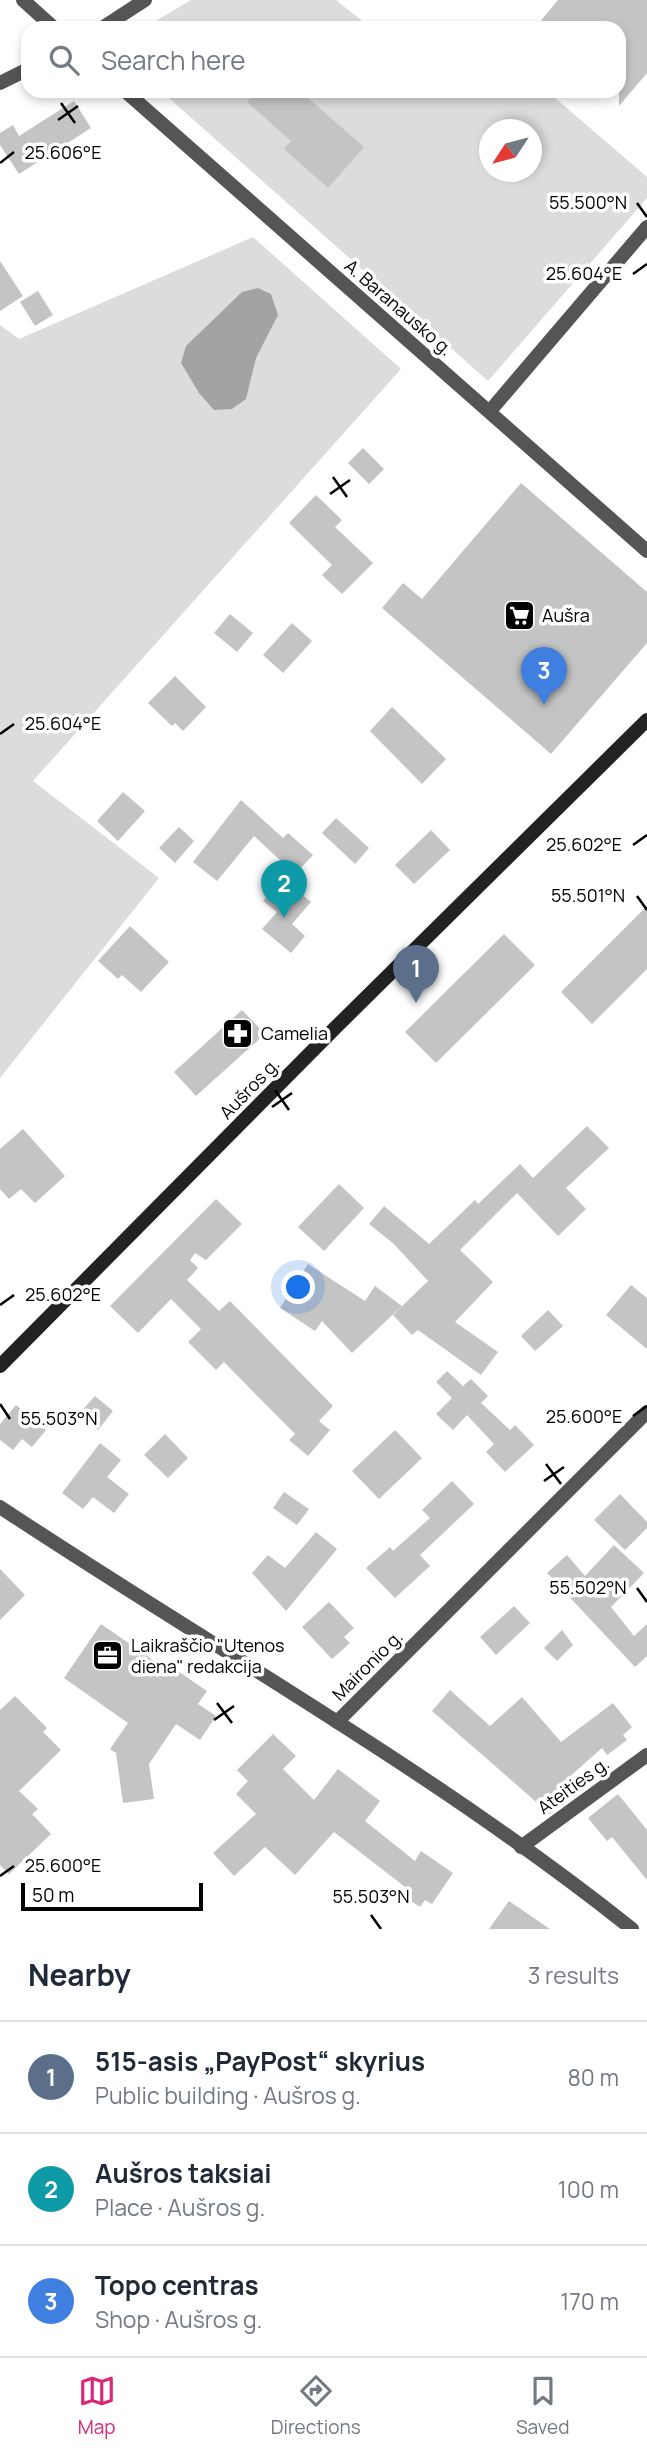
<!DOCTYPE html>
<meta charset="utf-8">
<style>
body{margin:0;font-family:Manrope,sans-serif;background:#f2f2f3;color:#1f2937}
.compass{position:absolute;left:479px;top:119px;width:63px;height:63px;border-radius:50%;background:#fff;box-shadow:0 4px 10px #0003;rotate:234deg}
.scale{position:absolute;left:21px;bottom:18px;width:182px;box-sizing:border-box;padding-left:7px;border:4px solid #000;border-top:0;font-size:19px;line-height:24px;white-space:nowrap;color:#000;-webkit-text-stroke:5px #fff;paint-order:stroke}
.you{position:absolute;left:299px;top:1288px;width:24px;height:24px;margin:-18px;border:5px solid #fff;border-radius:50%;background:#1a73e8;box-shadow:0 0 0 10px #1a73e833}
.badge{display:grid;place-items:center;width:46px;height:46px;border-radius:50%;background:#db2777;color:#fff;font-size:23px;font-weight:700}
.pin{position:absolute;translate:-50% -58px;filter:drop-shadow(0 2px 4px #0008)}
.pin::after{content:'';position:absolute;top:37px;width:24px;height:21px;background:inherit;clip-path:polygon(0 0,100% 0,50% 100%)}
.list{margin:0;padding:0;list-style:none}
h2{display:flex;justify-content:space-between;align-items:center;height:91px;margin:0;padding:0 28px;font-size:30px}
h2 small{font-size:23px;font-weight:400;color:#747a83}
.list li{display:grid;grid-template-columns:46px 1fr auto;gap:21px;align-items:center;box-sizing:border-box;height:112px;padding:0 28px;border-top:2px solid #e0e1e3}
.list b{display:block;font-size:26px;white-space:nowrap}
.list p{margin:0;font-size:23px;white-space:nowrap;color:#747a83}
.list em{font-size:23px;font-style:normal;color:#747a83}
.icon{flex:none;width:38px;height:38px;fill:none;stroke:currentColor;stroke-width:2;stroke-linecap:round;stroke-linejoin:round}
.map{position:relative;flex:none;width:647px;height:1929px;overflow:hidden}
.search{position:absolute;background:#fff;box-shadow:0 4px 10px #0003;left:21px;right:21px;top:21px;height:77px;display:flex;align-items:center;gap:18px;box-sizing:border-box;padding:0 24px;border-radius:21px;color:#747a83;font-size:26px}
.sheet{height:427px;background:#fff}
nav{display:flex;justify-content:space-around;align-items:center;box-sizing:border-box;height:98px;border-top:2px solid #e0e1e3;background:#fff;font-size:19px;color:#747a83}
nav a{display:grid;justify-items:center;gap:4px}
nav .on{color:#db2777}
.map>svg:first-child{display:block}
</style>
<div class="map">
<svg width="647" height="1929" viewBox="0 0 647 1929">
<rect width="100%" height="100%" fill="#fff"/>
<g fill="#dcdcdc" fill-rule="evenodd">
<polygon points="191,0 336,0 371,28 144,28"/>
<path d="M161,91H547L647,177V198L488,381ZM490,130H532V172H490Z"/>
<polygon points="253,237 401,369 33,781 159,878 0,1078 0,325 19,339"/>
</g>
<polygon fill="#a3a3a3" points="258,288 271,294 278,315 256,358 246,399 232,409 214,410 199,393 181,363 186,346 242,292"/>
<g fill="#c4c4c4">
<polygon points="558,0 647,0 647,73 619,106 619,28 535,28"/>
<polygon points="257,91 300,91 364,147 328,188 284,149 291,141 247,102"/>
<polygon points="74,101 91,128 19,174 0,145 0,133 13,125 19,136"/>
<polygon points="0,261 23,296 0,311"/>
<polygon points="38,291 53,315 35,326 20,302"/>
<polygon points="363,448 384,469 369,484 348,463"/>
<polygon points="521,483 647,592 647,643 551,754 382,608 403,583 422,599"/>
<polygon points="316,495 342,520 335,527 373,563 342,594 322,575 332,565 289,523"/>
<polygon points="230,614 253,633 237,652 214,633"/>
<polygon points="292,623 312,641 283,673 263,655"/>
<polygon points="175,676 206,707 183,731 175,723 172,726 148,703"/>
<polygon points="392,707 446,759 422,784 370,731"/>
<polygon points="123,792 145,811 118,841 97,821"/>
<polygon points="241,800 283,838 288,833 313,855 295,874 254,836 217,881 193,862"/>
<polygon points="336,818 369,848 355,864 322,833"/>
<polygon points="179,827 194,841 175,863 159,848"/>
<polygon points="431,830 450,850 414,884 395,865"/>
<polygon points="282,878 311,902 292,924 305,936 291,953 262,929 277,912 263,901"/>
<polygon points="647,906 647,969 592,1024 561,992"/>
<polygon points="130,926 169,962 141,992 122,975 118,979 98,961"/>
<polygon points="504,934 535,965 436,1063 405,1032"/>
<polygon points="242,1010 265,1034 196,1096 174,1072"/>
<polygon points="587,1126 609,1148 566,1188 586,1209 558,1236 517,1193 460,1250 493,1282 455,1322 498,1352 481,1375 418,1330 412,1335 393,1315 428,1281 394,1244 369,1224 384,1206 429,1244 475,1200 478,1204 520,1164 533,1178"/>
<polygon points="23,1129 65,1176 35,1203 21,1189 9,1199 0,1189 0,1149"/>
<polygon points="339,1184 364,1208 324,1251 298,1227"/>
<polygon points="216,1199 242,1224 206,1260 195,1253 190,1260 198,1268 187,1280 219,1311 230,1301 333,1406 319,1421 330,1430 308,1456 289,1440 295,1434 224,1362 216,1370 188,1342 201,1329 171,1299 138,1333 110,1306"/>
<polygon points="308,1264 365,1301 375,1286 402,1306 352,1353 322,1321 315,1331 280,1308"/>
<polygon points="631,1285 647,1298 647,1349 606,1315"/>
<polygon points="548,1310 563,1326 535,1351 521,1336"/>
<polygon points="447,1371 463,1386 471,1379 488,1396 481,1403 510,1430 515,1425 534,1445 505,1472 486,1452 494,1444 467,1415 453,1430 436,1414 452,1398 436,1382"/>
<polygon points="95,1396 113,1411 98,1430 79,1414"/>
<polygon points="16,1405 46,1430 32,1447 22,1439 13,1450 0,1440 0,1424"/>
<polygon points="395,1430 422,1458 379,1499 352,1471"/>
<polygon points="165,1434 188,1458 168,1478 144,1455"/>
<polygon points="100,1443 121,1460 107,1477 129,1494 114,1513 93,1497 83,1509 62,1493"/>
<polygon points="452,1481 474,1504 420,1555 430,1566 395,1598 366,1568 390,1547 393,1551 430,1518 422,1510"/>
<polygon points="284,1492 309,1509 297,1525 273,1508"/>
<polygon points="620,1494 647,1522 647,1528 625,1550 594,1520"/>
<polygon points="316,1532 337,1549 286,1611 252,1573 268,1555 285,1568"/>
<polygon points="614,1545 644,1573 611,1607 634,1636 647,1624 647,1656 635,1667 547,1573 567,1555 585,1576"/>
<polygon points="0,1569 25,1595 0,1620"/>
<polygon points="329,1602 354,1628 344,1637 350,1643 332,1659 302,1627"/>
<polygon points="514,1606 530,1623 496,1655 480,1637"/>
<polygon points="101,1624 169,1671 172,1667 207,1691 198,1704 216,1716 200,1740 176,1724 149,1764 154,1799 123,1803 116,1753 110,1749 128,1723 64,1678"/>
<polygon points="562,1630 573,1645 557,1661 544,1648"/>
<polygon points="450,1690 490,1726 522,1697 561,1742 613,1703 632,1727 623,1735 627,1740 607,1755 602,1748 559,1786 570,1795 550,1814 432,1711"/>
<polygon points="15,1696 47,1728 43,1732 61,1750 19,1791 38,1809 32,1814 51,1834 9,1874 0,1865 0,1710"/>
<polygon points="273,1734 296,1756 283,1769 314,1800 338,1769 380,1801 365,1821 415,1861 421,1851 453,1873 432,1904 425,1900 420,1907 405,1897 409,1890 334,1832 295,1875 265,1847 234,1876 213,1853 256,1814 236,1794 248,1781 237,1770"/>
<polygon points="618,1794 647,1830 647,1880 612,1837 607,1841 588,1818"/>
<polygon points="509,1901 550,1929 489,1929"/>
</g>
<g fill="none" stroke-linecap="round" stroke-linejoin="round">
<g stroke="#555" stroke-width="14">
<polyline points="23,0 54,28"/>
<polyline points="102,28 145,0"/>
<polyline points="0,83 28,69"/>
<polyline points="125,91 647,551"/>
<polyline points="490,411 647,227"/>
<path d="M0,1507C211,1647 434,1771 632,1929"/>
<polyline points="337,1722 647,1412"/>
<polyline points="521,1847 647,1755"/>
</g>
<polyline stroke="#222" stroke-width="14" points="0,1366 335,1028 647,720"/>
</g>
<path fill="none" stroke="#000" stroke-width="2.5" d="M61,103L75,123M58,120L78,106M0,163L14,152M637,203L647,217M633,274L647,264M333,477L347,497M330,494L350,480M0,734L14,724M633,845L647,835M637,896L647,910M275,1090L289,1110M272,1107L292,1093M0,1305L14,1295M0,1404L10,1419M633,1416L647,1406M546,1464L561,1484M544,1481L564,1467M637,1588L647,1602M217,1703L232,1723M214,1720L234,1706M0,1876L14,1866M371,1915L381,1929"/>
<defs>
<symbol id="supermarket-square" viewBox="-11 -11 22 22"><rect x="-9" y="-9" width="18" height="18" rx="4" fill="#000" stroke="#fff"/><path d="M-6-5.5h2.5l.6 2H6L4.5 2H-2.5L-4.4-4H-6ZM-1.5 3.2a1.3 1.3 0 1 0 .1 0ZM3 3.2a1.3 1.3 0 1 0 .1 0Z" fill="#fff"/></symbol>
<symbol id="pharmacy-square" viewBox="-11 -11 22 22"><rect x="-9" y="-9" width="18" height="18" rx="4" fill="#000" stroke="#fff"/><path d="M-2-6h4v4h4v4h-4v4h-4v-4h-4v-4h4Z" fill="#fff"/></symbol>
<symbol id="office-square" viewBox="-11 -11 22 22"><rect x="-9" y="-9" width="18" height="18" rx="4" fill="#000" stroke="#fff"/><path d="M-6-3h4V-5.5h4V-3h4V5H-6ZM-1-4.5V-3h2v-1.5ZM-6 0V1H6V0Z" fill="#fff"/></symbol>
</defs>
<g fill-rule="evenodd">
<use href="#supermarket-square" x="502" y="598" width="35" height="35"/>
<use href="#pharmacy-square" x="220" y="1016" width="35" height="35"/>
<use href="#office-square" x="90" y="1638" width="35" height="35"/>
</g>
<g text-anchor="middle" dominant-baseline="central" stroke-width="7" stroke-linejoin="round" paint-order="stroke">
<g font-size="18" fill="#000" stroke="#fff">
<text transform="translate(399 307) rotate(41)">A. Baranausko g.</text>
<text transform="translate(249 1088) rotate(-46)">Aušros g.</text>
<text transform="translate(367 1665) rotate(-45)">Maironio g.</text>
<text transform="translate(573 1785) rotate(-36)">Ateities g.</text>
</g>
<g font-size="18" fill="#000" stroke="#fff" text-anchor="start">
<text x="542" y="615">Aušra</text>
<text x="261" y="1033">Camelia</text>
<text x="131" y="1645">Laikraščio "Utenos<tspan x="131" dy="21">diena" redakcija</tspan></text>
</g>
</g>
<g font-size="18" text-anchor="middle" fill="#000" stroke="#fff" stroke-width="7" stroke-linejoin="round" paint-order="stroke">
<text x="63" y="159">25.606°E</text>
<text x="588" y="209">55.500°N</text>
<text x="584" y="280">25.604°E</text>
<text x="63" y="730">25.604°E</text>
<text x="584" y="851">25.602°E</text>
<text x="588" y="902">55.501°N</text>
<text x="63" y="1301">25.602°E</text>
<text x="584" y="1423">25.600°E</text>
<text x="59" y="1425">55.503°N</text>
<text x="588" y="1594">55.502°N</text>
<text x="63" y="1872">25.600°E</text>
<text x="371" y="1903">55.503°N</text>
</g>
</svg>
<svg class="compass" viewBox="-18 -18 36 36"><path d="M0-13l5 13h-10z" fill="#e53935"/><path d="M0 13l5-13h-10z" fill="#747a83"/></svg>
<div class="scale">50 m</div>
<div class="you"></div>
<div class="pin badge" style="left:416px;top:1003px;background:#5c6f8a">1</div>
<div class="pin badge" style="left:284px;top:918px;background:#0f9aa8">2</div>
<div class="pin badge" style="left:544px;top:705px;background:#3f7fe0">3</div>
<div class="search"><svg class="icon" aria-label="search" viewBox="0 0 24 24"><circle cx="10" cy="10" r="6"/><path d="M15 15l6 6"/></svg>Search here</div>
</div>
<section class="sheet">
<h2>Nearby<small>3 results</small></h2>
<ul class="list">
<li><span class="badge" style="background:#5c6f8a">1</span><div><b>515-asis „PayPost“ skyrius</b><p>Public building · Aušros g.</p></div><em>80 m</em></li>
<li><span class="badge" style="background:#0f9aa8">2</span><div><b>Aušros taksiai</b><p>Place · Aušros g.</p></div><em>100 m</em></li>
<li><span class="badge" style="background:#3f7fe0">3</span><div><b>Topo centras</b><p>Shop · Aušros g.</p></div><em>170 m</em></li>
</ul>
</section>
<nav>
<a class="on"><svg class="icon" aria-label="map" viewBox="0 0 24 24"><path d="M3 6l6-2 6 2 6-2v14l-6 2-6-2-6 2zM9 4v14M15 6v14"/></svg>Map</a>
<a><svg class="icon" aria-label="directions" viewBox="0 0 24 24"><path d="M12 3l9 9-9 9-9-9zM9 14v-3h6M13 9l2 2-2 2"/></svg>Directions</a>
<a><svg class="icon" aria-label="saved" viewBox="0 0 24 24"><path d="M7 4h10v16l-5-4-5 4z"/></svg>Saved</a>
</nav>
